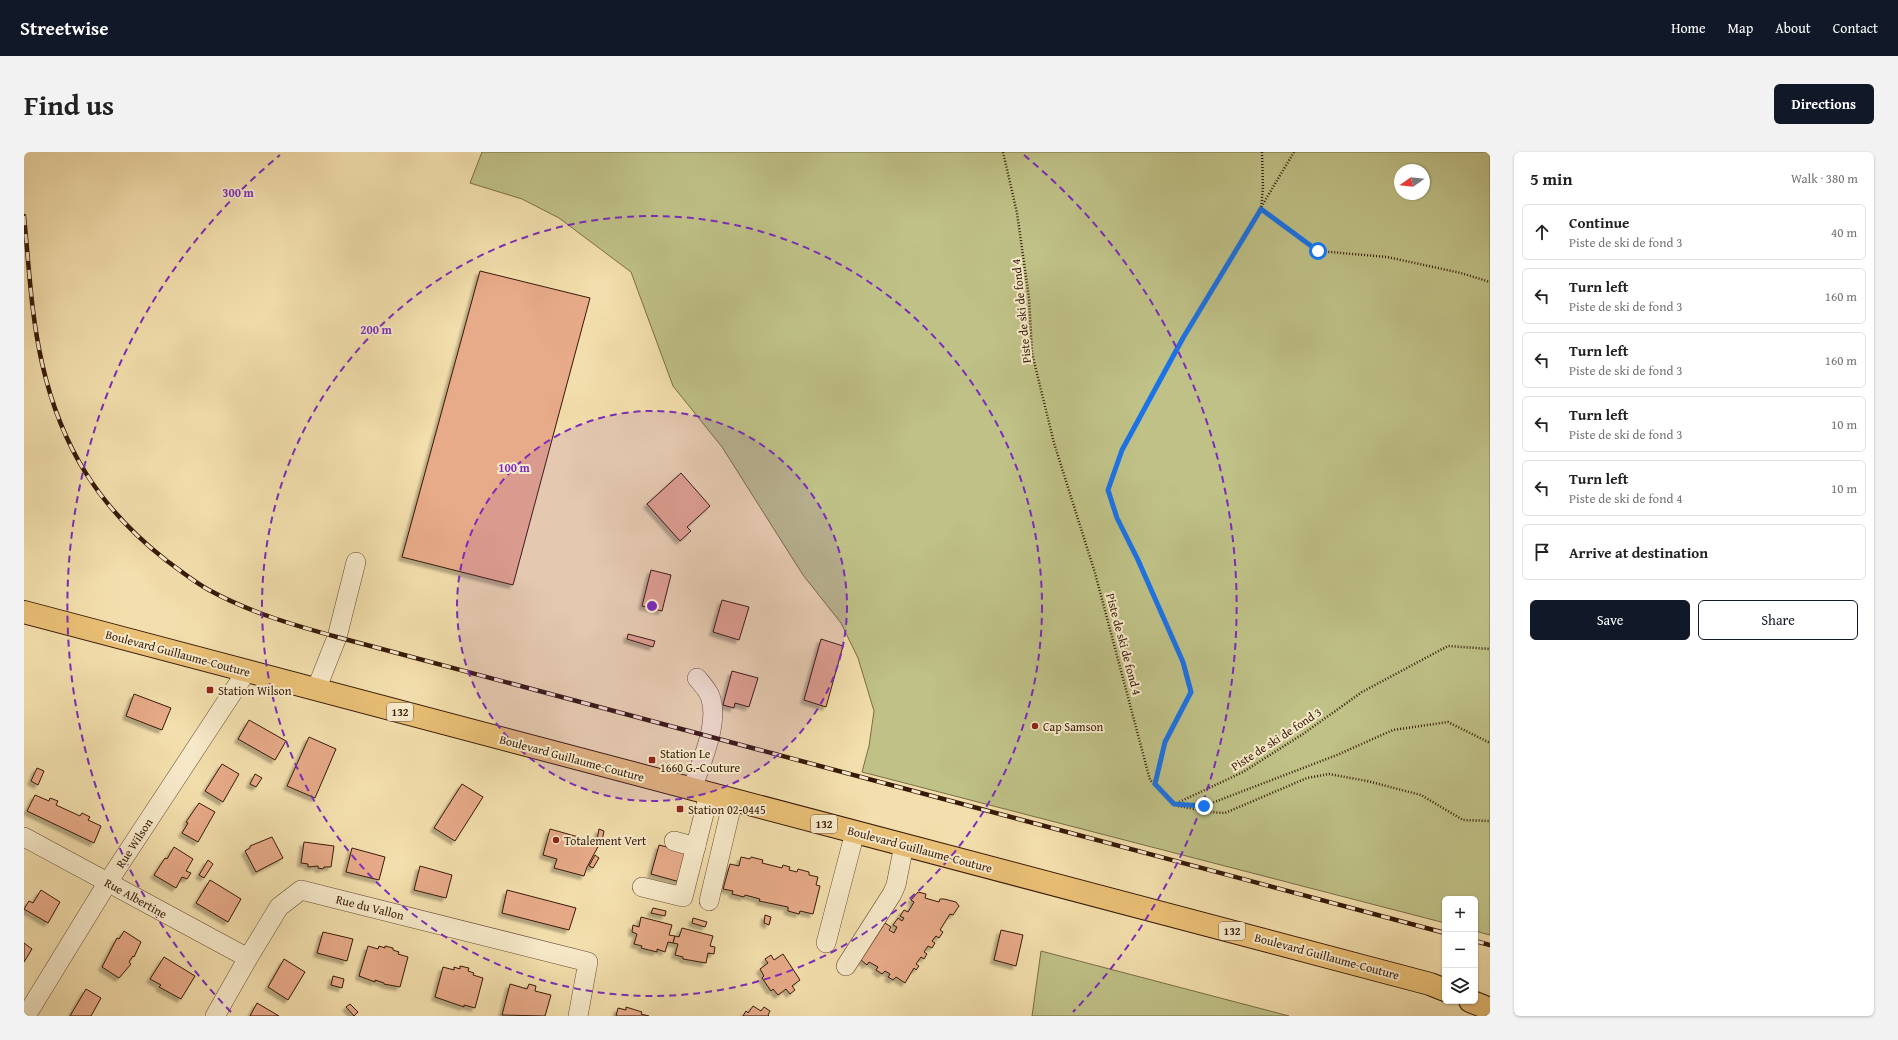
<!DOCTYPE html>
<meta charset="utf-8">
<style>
body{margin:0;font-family:"Gentium Book Plus",serif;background:#f2f2f2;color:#222}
.controls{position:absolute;right:12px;bottom:12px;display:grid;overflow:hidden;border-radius:6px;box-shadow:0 1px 3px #0004}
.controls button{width:36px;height:36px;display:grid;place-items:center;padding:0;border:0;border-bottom:1px solid #e0e0e0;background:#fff;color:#222;font:20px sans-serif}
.compass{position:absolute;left:1370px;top:12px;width:36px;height:36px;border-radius:50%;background:#fff;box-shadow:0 1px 3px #0004;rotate:256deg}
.stop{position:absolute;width:12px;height:12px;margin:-9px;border:3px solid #1a73e8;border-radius:50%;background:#fff}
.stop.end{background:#1a73e8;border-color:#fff;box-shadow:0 1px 4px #0008}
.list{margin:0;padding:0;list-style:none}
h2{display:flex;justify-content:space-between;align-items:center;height:52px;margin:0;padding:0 16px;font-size:17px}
h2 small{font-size:13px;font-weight:400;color:#767676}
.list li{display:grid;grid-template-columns:26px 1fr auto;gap:12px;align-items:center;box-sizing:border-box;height:56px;margin:0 8px 8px;padding:0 8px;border:1px solid #e0e0e0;border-radius:6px}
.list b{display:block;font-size:15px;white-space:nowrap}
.list p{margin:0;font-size:13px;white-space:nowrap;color:#767676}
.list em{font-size:13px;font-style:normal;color:#767676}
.actions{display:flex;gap:8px;padding:12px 16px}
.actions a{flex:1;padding:9px 0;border:1px solid #111827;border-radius:6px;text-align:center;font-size:14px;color:#111827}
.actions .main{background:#111827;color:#fff}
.icon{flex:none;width:22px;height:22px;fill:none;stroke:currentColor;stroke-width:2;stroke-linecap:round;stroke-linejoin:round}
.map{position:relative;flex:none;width:1466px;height:864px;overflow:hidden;border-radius:6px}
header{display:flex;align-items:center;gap:24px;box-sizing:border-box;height:56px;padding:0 20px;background:#111827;color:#fff}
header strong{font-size:19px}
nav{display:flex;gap:22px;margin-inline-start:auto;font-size:14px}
.intro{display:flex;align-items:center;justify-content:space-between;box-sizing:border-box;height:96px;padding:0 24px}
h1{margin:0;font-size:28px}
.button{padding:10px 18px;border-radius:6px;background:#111827;color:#fff;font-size:14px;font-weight:700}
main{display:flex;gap:24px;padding:0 24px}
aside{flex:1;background:#fff;border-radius:6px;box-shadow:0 1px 3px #0004}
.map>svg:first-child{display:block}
</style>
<header>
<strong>Streetwise</strong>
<nav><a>Home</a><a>Map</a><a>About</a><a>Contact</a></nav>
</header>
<div class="intro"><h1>Find us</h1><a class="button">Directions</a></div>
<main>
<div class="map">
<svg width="1466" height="864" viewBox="0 0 1466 864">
<defs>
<filter id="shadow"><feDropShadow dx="-3.5" dy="3.5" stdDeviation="1" flood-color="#0004"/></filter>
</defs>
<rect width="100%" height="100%" fill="#f3dfad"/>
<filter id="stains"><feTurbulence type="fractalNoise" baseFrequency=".005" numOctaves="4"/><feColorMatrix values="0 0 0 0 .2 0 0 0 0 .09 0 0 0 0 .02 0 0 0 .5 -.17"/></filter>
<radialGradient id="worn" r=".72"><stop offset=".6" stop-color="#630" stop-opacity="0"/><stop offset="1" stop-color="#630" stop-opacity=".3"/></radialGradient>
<g fill="#bfc187" stroke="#7a6d48" fill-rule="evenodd">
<path d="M458,0H1466V783L1451,779V747H1421V771L838,620L845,594L850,559L834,506L817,471L779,423L698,295L649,234L607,120L535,66L498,47L446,31ZM1376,18H1400V42H1376Z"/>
<polygon points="1017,799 1265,864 1008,864"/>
</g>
<g fill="#e8ab89" stroke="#361908" filter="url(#shadow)">
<polygon points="456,119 566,146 489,433 378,405"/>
<polygon points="657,321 686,354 663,375 667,379 656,389 623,352"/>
<polygon points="627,418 647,423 638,459 618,454"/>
<polygon points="698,448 725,455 715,488 689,480"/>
<polygon points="604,482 631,489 629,495 603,487"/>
<polygon points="797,487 819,494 802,555 780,548"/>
<polygon points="708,519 734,526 725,555 711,551 710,556 699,553"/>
<polygon points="110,542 147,556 138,578 102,564"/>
<polygon points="225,568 262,589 251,608 214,587"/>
<polygon points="285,585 312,597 291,646 263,634"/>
<polygon points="198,612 215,622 199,650 181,639"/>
<polygon points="13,616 20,619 14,633 7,629"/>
<polygon points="231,622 238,626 232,635 226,632"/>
<polygon points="438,632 459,645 431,689 410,676"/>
<polygon points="11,643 25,649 26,646 34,649 32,653 56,664 58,661 66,665 64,668 77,674 70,691 3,659"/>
<polygon points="175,651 191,660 174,690 158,681 164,671 162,670"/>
<polygon points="526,677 576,691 563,715 560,724 530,716 533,707 519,703"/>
<polygon points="575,677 580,679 578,689 573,688"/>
<polygon points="248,685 259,706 232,720 221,699 226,696 226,694"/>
<polygon points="280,690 310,694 307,715 300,715 299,717 294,716 294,714 284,715 284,712 277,711"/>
<polygon points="635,693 664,700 656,730 627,722"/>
<polygon points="150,695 169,707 162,719 167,721 163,727 158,725 152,736 130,723 141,706 143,707"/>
<polygon points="328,696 361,705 355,728 322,720"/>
<polygon points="571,703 575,706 569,716 565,714"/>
<polygon points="717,705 726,707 727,705 739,708 738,711 758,716 759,713 766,715 765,718 773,720 774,717 785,720 785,723 794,725 792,733 796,734 789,762 776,759 775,762 764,759 764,755 735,749 736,747 721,743 720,745 708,742 709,739 699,737 706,712 715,714"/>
<polygon points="184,708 189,712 180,726 175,723"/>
<polygon points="396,714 428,723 422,746 390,738"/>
<polygon points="186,728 217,747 204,770 172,751"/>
<polygon points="17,738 36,750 24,771 0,757 5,749 9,751"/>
<polygon points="483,738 552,756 545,778 478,761"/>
<polygon points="894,740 902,742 901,746 915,750 916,747 920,747 932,750 935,754 929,763 926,762 916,778 919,780 915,786 912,784 908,789 911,791 908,796 904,794 900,800 903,802 900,807 897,805 892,812 895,814 892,818 890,816 881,831 872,825 869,828 864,825 866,822 861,819 858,822 852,818 854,815 845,810 843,813 837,808 861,771 867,775 865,778 870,781 873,775 869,773 874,766 878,769 880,766 876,764 880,758 884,760 890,750 887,748"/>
<polygon points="629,756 642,759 641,764 627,761"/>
<polygon points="741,763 747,765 745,773 740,771"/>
<polygon points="617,765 648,773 645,783 651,784 649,791 644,790 641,800 633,797 633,800 617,796 618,794 610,792 613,782 608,780 609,773 615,775"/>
<polygon points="669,766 683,770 681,775 668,771"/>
<polygon points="658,776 689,784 686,794 691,795 690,802 684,801 682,811 659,807 659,805 651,803 654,792 649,791 651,784 655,785"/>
<polygon points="977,778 999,783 992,814 970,808"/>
<polygon points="100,779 117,790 110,805 109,804 105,810 107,812 95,826 78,815 93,786 95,787"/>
<polygon points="299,780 329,787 323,809 293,801"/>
<polygon points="0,791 8,797 0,810"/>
<polygon points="344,794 354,797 355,794 361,796 361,794 369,796 369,798 375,800 374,802 384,805 376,835 360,832 360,831 351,828 351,830 335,824"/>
<polygon points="759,802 776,828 768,834 771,838 766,842 762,837 754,843 749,837 747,839 738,826 740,824 736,817 744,811 741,807 747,803 750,808"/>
<polygon points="140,805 171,824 157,847 135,835 137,833 126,827"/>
<polygon points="260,807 281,820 264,848 244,835"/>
<polygon points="436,814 445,816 444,819 450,821 449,823 459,826 451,856 440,853 440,855 411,845 419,815 430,818 430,815 436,817"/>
<polygon points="309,824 320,827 318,836 307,833"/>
<polygon points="486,832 503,837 505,832 512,834 511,839 527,843 521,864 478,863"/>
<polygon points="62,837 77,846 67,864 46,864"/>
<polygon points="233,851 255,864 226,864"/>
<polygon points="326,852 334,860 330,864 322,855"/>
<polygon points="729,854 737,859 740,855 746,859 744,863 745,864 719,864 722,859 724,861"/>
<polygon points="602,855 618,860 617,862 625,864 592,864 594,856 602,858"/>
</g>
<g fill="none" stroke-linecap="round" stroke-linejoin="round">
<defs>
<g id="minor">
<polyline points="292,538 313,485 332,410"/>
<path d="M668,637C677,611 696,570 686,544C683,537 677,531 673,526"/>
<polyline points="0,685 224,806"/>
<polyline points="650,689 672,695"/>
<polyline points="618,735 659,745 685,642"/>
<polyline points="685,749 709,648"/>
<polyline points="802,791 831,680"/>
<polyline points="822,814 868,742 872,733 880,693"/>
<polyline points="2,864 84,730 222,520"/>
<polyline points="191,864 224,806 255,755 277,738 564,810 554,864"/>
</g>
<g id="major">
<polyline points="0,460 1406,832 1421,838"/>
<polyline points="1446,849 1466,857"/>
</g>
</defs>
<use href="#minor" stroke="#654a31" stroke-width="20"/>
<use href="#major" stroke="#361908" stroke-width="24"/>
<g stroke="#361908" stroke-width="2.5" stroke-dasharray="1 2" stroke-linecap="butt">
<polyline points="979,0 993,61 1005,146 1008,201 1030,291 1071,421 1126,628 1132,634"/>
<polyline points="1238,0 1239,35 1237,57 1295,99 1363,105 1437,121 1466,130"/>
<polyline points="1270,0 1159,186 1098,298 1084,338 1093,366 1114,408 1159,510 1167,540 1141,590 1131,632 1151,652 1219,620 1279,582 1338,540 1424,494 1466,497"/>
<polyline points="1151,652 1180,654 1313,603 1369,578 1424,570 1466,591"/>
<polyline points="1154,654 1186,660 1201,661 1283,626 1305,622 1343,629 1397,643 1439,668 1466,669"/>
</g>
<use href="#minor" stroke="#f7eaca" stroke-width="19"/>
<use href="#major" stroke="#eac076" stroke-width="22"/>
<defs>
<g id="rail">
<path d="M0,64C5,114 7,163 18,211C37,295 75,356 143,409C157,419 170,430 185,438C225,460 269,473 313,485L1421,781"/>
<polyline points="1451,789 1466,793"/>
</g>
</defs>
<use href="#rail" stroke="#361908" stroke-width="4.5"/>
<use href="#rail" stroke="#f7eaca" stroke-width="3" stroke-dasharray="9" stroke-linecap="butt"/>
</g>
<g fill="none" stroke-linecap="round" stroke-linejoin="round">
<polyline stroke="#1a73e8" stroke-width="5" points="1180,654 1150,652 1131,632 1141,590 1167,540 1159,510 1114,408 1093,366 1084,338 1098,298 1159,186 1237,57 1294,99"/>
</g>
<circle cx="628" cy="454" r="195" fill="#7b2cbf" fill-opacity=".12"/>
<g fill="none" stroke="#7b2cbf" stroke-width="2" stroke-dasharray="7 5">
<circle cx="628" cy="454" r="195"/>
<circle cx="628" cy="454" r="390"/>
<path d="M207 860A585 585 0 0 1 256 3M1000 3A585 585 0 0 1 1049 860"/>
</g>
<g fill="#8f2418" stroke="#f7eaca" stroke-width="1.5">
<rect x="182" y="534" width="8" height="8" rx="2"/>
<circle cx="1011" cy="574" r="4"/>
<rect x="624" y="604" width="8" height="8" rx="2"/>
<rect x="652" y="653" width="8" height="8" rx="2"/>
<circle cx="532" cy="688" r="4"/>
</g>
<g text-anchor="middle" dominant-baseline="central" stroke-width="4" stroke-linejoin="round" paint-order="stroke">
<g fill="#f7eaca" stroke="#705842" stroke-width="1">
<rect x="363" y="551" width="26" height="18" rx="3"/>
<rect x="787" y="663" width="26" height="18" rx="3"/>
<rect x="1195" y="770" width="26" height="18" rx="3"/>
</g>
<g font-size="11" font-weight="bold" fill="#361908">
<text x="376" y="560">132</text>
<text x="800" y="672">132</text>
<text x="1208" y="779">132</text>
</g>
<g font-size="12" fill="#361908" stroke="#f7eaca">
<text transform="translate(997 159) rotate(-96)">Piste de ski de fond 4</text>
<text transform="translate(1100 492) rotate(75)">Piste de ski de fond 4</text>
<text transform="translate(154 501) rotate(15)">Boulevard Guillaume-Couture</text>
<text transform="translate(1252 587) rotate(-33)">Piste de ski de fond 3</text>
<text transform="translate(548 606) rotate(15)">Boulevard Guillaume-Couture</text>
<text transform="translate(110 691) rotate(-57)">Rue Wilson</text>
<text transform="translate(896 697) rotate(15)">Boulevard Guillaume-Couture</text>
<text transform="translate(112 746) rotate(29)">Rue Albertine</text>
<text transform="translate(346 755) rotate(14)">Rue du Vallon</text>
<text transform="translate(1303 804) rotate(15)">Boulevard Guillaume-Couture</text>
</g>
<g font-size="12" fill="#361908" stroke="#f7eaca" text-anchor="start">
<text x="194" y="538">Station Wilson</text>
<text x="1019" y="574">Cap Samson</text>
<text x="636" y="601">Station Le<tspan x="636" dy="14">1660 G.-Couture</tspan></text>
<text x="664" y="657">Station 02-0445</text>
<text x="540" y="688">Totalement Vert</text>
</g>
</g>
<circle cx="628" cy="454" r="6" fill="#7b2cbf" stroke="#f7eaca" stroke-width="2"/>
<g font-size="12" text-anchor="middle" font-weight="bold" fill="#7b2cbf" stroke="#f7eaca" stroke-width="4" stroke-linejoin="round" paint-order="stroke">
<text x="214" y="45">300 m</text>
<text x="352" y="182">200 m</text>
<text x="490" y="320">100 m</text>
</g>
<rect width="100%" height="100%" filter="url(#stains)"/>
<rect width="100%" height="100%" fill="url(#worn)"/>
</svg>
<div class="controls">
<button>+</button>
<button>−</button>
<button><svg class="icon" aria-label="layers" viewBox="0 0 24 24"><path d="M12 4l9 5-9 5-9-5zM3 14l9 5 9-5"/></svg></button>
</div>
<svg class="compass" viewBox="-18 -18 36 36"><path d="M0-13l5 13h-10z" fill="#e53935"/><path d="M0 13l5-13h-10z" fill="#767676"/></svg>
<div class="stop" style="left:1294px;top:99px"></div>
<div class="stop end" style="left:1180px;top:654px"></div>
</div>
<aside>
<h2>5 min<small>Walk · 380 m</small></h2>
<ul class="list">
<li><svg class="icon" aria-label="ahead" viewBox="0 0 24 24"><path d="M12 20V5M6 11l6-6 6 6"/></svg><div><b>Continue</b><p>Piste de ski de fond 3</p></div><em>40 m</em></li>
<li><svg class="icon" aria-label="left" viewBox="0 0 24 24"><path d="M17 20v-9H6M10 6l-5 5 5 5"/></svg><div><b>Turn left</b><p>Piste de ski de fond 3</p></div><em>160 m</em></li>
<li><svg class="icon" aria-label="left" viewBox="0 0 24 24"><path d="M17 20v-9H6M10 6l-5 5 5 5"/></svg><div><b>Turn left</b><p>Piste de ski de fond 3</p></div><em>160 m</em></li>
<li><svg class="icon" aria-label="left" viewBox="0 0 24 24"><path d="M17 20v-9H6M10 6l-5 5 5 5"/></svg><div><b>Turn left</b><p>Piste de ski de fond 3</p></div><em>10 m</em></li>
<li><svg class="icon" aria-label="left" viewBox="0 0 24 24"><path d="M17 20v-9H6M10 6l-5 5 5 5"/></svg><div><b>Turn left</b><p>Piste de ski de fond 4</p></div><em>10 m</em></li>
<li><svg class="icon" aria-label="arrive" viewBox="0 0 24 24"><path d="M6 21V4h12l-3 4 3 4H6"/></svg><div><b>Arrive at destination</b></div></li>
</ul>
<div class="actions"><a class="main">Save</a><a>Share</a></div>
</aside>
</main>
